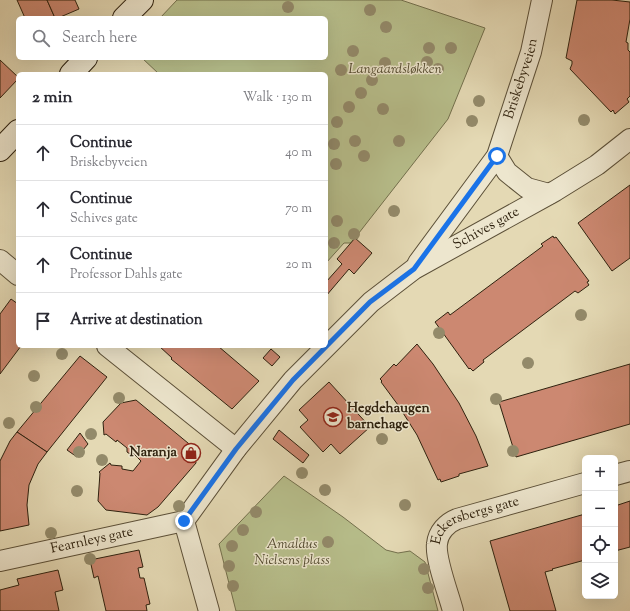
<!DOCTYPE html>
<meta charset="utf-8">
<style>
body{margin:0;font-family:"Sorts Mill Goudy",serif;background:#f7f7f7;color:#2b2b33}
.controls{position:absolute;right:12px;bottom:12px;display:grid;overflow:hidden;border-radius:6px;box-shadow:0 4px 16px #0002}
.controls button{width:36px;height:36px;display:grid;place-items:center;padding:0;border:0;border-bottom:1px solid #e1e1e2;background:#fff;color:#2b2b33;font:20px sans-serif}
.stop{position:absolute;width:12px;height:12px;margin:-9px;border:3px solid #1a73e8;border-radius:50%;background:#fff}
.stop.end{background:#1a73e8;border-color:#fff;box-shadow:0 1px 4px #0008}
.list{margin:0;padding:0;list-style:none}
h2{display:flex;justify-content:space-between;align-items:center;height:52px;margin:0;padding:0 16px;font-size:17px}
h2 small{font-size:13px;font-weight:400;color:#7c7c81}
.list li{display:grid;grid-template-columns:26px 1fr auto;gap:12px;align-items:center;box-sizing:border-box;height:56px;padding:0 16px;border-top:1px solid #e1e1e2}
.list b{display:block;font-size:15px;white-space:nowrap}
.list p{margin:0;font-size:13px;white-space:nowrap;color:#7c7c81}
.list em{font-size:13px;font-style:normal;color:#7c7c81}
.icon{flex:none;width:22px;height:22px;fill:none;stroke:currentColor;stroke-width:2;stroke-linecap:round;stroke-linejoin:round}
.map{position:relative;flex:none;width:630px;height:611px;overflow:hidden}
.search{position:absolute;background:#fff;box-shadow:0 4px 16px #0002;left:16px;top:16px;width:312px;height:44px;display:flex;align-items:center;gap:10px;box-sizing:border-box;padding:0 14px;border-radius:6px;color:#7c7c81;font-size:15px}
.panel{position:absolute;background:#fff;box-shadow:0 4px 16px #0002;left:16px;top:72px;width:312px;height:276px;border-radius:6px}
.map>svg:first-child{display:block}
</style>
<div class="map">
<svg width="630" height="611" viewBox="0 0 630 611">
<rect width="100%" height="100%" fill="#e4d9b4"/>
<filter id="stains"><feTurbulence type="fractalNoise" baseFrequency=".005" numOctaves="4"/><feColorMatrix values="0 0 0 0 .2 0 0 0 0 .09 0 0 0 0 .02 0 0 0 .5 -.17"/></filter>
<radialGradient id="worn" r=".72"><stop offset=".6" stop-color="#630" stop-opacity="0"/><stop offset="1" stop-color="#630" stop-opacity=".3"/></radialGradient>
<g fill="#b7be8b" stroke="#73704d">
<polygon points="177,0 401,0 485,28 448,119 355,238 351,243 344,243 326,263 326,74 159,74 142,58 326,58 326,18 160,18"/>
<polygon points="284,476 343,517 386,550 398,553 410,551 425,562 438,611 236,611 219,544"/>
</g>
<g fill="#cc8871" stroke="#2f220f">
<polygon points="17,0 47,0 55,18 25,18"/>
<polygon points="47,0 75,0 79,9 58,18 55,18"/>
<polygon points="577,0 612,0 630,2 630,19 626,42 628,43 628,50 630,52 630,96 627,99 629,102 615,114 613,110 611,112 570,69 572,64 572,61 566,58"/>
<polygon points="0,60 18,77 18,79 0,98"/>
<polygon points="630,185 630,258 612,271 578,223"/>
<polygon points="553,236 554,238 556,237 589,281 587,282 589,285 578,293 575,291 483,360 484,362 473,371 470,368 469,369 435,322 448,312 450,315 543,246 541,244"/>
<polygon points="355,238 372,253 354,274 349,269 326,296 326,282 342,264 337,259"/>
<polygon points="11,299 18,304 18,346 21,346 0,374 0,314"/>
<polygon points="417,344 433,364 459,403 476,436 488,466 459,474 459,476 441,482 440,479 438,480 417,435 398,405 381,382 382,381 380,379 394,364 396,366"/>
<polygon points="159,346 218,346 259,381 232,409 171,359 172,358"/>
<polygon points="271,349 280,357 272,366 263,358"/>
<polygon points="80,356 107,377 47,452 17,432"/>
<polygon points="630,364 630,424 516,457 499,402"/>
<polygon points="329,382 370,427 340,454 331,444 323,452 300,427 308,420 299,410"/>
<polygon points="136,400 194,448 196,463 158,507 147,515 106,510 98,501 100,473 99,472 110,463 111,465 122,466 122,469 133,471 141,461 133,453 130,454 127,452 127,448 117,440 116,442 106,434 104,435 103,422 121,403"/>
<polygon points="279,430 309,455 303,463 273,439"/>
<polygon points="17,432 47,452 38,464 29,485 27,505 29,525 0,531 0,461 10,441"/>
<polygon points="80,433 88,444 77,457 67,450"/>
<polygon points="630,501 630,547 615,551 615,506"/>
<polygon points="585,514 585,560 552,569 553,570 545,572 556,611 510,611 490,541"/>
<polygon points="139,550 143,567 138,568 140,578 144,578 150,604 146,605 147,611 106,611 98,576 94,578 90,560"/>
<polygon points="58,570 63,590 55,592 59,611 0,611 0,590 19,585 17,579"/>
</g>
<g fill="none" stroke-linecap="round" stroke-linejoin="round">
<defs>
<g id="street">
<polyline points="497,156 507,172 527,188 549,194"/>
<polyline points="0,260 18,275"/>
<path id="s1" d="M418,263L497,156L531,52L542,0"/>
<polyline points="107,346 236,449"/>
<polyline points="615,475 630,471"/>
<path id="s2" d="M0,561L184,521"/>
<path id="s3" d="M209,611L184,521L236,449L293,380L371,302L414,269L555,191L597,165L630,139"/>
<path id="s4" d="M453,611C449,595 435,559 437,544C438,532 447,523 457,519L585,483"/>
</g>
<g id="secondary">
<polyline points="124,18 142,0"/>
<polyline points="71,74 86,58"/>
<polyline points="0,150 18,131"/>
</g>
</defs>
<use href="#street" stroke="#5c5038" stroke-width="22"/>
<use href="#secondary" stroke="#2f220f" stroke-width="24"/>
<use href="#street" stroke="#ede6ce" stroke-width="20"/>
<use href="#secondary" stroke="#ede6ce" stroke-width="22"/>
</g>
<g fill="#938a6a">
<circle cx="288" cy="7" r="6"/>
<circle cx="370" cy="10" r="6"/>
<circle cx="386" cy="27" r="6"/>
<circle cx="429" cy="48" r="6"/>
<circle cx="451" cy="48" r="6"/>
<circle cx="353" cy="51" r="6"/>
<circle cx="427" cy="62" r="6"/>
<circle cx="385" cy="63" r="6"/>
<circle cx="438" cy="69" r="6"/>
<circle cx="341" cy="70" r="6"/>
<circle cx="372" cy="80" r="6"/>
<circle cx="361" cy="93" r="6"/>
<circle cx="479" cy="101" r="6"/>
<circle cx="349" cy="107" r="6"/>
<circle cx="383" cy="109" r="6"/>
<circle cx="584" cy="120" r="6"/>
<circle cx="472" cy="121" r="6"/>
<circle cx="337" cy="122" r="6"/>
<circle cx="355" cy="141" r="6"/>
<circle cx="399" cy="141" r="6"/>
<circle cx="334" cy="144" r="6"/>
<circle cx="364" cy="156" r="6"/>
<circle cx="336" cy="164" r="6"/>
<circle cx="394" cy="211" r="6"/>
<circle cx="337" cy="221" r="6"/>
<circle cx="354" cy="234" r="6"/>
<circle cx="334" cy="243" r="6"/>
<circle cx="581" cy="315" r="6"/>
<circle cx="439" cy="333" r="6"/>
<circle cx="62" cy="354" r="6"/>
<circle cx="528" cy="363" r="6"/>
<circle cx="34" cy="376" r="6"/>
<circle cx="119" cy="398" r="6"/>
<circle cx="496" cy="399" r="6"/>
<circle cx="36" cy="407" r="6"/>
<circle cx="9" cy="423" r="6"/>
<circle cx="91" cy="434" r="6"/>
<circle cx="382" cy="439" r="6"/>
<circle cx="513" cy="451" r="6"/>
<circle cx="79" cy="452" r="6"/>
<circle cx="102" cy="460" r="6"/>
<circle cx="302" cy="473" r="6"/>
<circle cx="325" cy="490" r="6"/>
<circle cx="77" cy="491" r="6"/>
<circle cx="405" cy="505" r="6"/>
<circle cx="179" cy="506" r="6"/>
<circle cx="256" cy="512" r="6"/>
<circle cx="243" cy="530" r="6"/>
<circle cx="51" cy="533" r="6"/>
<circle cx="328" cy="542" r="6"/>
<circle cx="232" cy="546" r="6"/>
<circle cx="90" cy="559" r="6"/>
<circle cx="229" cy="566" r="6"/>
<circle cx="424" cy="569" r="6"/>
<circle cx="233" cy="586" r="6"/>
<circle cx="428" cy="588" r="6"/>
</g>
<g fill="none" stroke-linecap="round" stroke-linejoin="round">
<polyline stroke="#1a73e8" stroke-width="5" points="184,521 236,449 293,380 370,302 414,269 497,156"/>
</g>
<defs>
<symbol id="school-ring" viewBox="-11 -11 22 22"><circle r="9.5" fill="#ede6ce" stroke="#8f2418" stroke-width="1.5"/><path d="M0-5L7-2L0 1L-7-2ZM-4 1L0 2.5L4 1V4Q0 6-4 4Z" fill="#8f2418"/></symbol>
<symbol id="shop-ring" viewBox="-11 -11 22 22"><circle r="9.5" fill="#ede6ce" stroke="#8f2418" stroke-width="1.5"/><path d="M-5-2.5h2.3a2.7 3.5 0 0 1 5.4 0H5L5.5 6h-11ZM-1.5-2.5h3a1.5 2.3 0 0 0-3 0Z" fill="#8f2418"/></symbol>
</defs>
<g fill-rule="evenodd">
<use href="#school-ring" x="322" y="406" width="22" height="22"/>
<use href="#shop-ring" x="180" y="442" width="22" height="22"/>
</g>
<g text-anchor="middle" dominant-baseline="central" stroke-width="3" stroke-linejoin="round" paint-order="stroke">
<g font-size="14" font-style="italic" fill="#51492e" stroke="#ede6ce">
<text x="395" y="70">Langaardsløkken</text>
<text x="292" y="545">Amaldus<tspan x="292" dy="16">Nielsens plass</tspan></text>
</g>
<g font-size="14" fill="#2f220f" stroke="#ede6ce">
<text stroke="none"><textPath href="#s1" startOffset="214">Briskebyveien</textPath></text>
<text stroke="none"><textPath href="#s3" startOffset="519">Schives gate</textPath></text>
<text stroke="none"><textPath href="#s4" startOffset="118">Eckersbergs gate</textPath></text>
<text stroke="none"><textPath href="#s2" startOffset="94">Fearnleys gate</textPath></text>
</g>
<g font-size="14" font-weight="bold" fill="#2f220f" stroke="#ede6ce" text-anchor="start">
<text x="347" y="409">Hegdehaugen<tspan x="347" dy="16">barnehage</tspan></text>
<text x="177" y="453" text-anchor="end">Naranja</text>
</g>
</g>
<rect width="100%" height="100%" filter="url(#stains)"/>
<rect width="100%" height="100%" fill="url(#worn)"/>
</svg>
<div class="controls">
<button>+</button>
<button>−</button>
<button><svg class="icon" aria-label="locate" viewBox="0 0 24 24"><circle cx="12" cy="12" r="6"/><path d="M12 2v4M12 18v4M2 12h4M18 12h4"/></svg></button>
<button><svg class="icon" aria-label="layers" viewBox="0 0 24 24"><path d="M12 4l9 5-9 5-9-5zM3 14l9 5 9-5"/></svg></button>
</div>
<div class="stop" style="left:497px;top:156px"></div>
<div class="stop end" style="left:184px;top:521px"></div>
<div class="search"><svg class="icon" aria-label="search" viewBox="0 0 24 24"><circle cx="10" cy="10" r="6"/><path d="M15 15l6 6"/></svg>Search here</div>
<section class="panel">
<h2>2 min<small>Walk · 130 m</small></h2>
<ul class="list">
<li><svg class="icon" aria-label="ahead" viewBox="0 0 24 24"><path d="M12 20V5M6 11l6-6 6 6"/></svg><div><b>Continue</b><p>Briskebyveien</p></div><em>40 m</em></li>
<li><svg class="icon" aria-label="ahead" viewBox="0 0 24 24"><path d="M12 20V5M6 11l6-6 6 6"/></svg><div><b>Continue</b><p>Schives gate</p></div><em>70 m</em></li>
<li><svg class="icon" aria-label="ahead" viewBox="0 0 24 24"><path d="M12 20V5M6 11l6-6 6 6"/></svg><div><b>Continue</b><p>Professor Dahls gate</p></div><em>20 m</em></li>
<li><svg class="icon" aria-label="arrive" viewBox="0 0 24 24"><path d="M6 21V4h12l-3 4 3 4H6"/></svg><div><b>Arrive at destination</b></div></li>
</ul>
</section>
</div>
